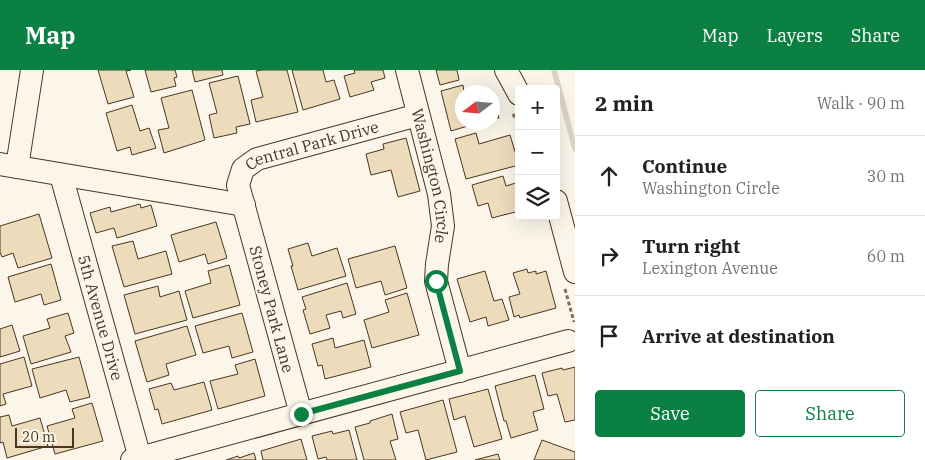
<!DOCTYPE html>
<meta charset="utf-8">
<style>
body{margin:0;font-family:"IBM Plex Serif",serif;background:#f6f6f6;color:#202124}
.controls{position:absolute;right:15px;top:15px;display:grid;overflow:hidden;border-radius:5px;box-shadow:0 5px 20px #0002}
.controls button{width:45px;height:45px;display:grid;place-items:center;padding:0;border:0;border-bottom:1px solid #e0e0e0;background:#fff;color:#202124;font:25px sans-serif}
.compass{position:absolute;left:455px;top:15px;width:45px;height:45px;border-radius:50%;background:#fff;box-shadow:0 5px 20px #0002;rotate:254deg}
.scale{position:absolute;left:15px;bottom:12px;width:59px;box-sizing:border-box;padding-left:5px;border:2px solid #4a3520;border-top:0;font-size:14px;line-height:18px;white-space:nowrap;color:#4a3520;-webkit-text-stroke:4px #fbf6e9;paint-order:stroke}
.stop{position:absolute;width:15px;height:15px;margin:-11px;border:4px solid #0b8043;border-radius:50%;background:#fff}
.stop.end{background:#0b8043;border-color:#fff;box-shadow:0 1px 5px #0008}
.list{margin:0;padding:0;list-style:none}
h2{display:flex;justify-content:space-between;align-items:center;height:65px;margin:0;padding:0 20px;font-size:21px}
h2 small{font-size:16px;font-weight:400;color:#757577}
.list li{display:grid;grid-template-columns:32px 1fr auto;gap:15px;align-items:center;box-sizing:border-box;height:80px;padding:0 20px;border-top:1px solid #e0e0e0}
.list b{display:block;font-size:19px;white-space:nowrap}
.list p{margin:0;font-size:16px;white-space:nowrap;color:#757577}
.list em{font-size:16px;font-style:normal;color:#757577}
.actions{display:flex;gap:10px;padding:15px 20px}
.actions a{flex:1;padding:11px 0;border:1px solid #0b8043;border-radius:5px;text-align:center;font-size:18px;color:#0b8043}
.actions .main{background:#0b8043;color:#fff}
.icon{flex:none;width:28px;height:28px;fill:none;stroke:currentColor;stroke-width:2;stroke-linecap:round;stroke-linejoin:round}
.map{position:relative;flex:none;width:575px;height:390px;overflow:hidden}
header{display:flex;align-items:center;gap:30px;box-sizing:border-box;height:70px;padding:0 25px;background:#0b8043;color:#fff}
header strong{font-size:24px}
nav{display:flex;gap:28px;margin-inline-start:auto;font-size:18px}
main{display:flex}
aside{flex:1;background:#fff}
.map>svg:first-child{display:block}
</style>
<header>
<strong>Map</strong>
<nav><a>Map</a><a>Layers</a><a>Share</a></nav>
</header>
<main>
<div class="map">
<svg width="575" height="390" viewBox="0 0 575 390">
<rect width="100%" height="100%" fill="#fbf6e9"/>
<g fill="none" stroke-linecap="round" stroke-linejoin="round">
<polyline stroke="#dcd4c6" stroke-width="5.5" points="554,0 575,79"/>
</g>
<g fill="#ecdcbc" stroke="#4a3520">
<polygon points="98,0 131,0 126,1 134,27 108,34"/>
<polygon points="145,0 175,0 177,7 174,8 176,16 151,22"/>
<polygon points="192,0 222,0 223,5 195,12"/>
<polygon points="262,0 287,0 298,42 256,52 251,30 263,27 256,1"/>
<polygon points="292,0 323,0 326,12 334,10 340,29 303,40"/>
<polygon points="354,0 383,0 385,8 371,12 374,20 350,27 344,6 355,3"/>
<polygon points="436,0 457,0 459,10 440,15"/>
<polygon points="238,6 250,54 236,57 237,63 214,68 209,45 217,43 209,13"/>
<polygon points="463,15 464,22 462,22 462,52 481,52 451,61 441,21"/>
<polygon points="192,20 205,70 164,83 158,60 169,58 161,28"/>
<polygon points="492,23 499,48 492,49"/>
<polygon points="132,35 140,61 149,58 156,78 132,85 130,77 117,81 106,43"/>
<polygon points="476,63 479,74 510,65 519,95 466,109 455,69"/>
<polygon points="406,68 420,121 398,127 391,100 371,105 366,84 384,79 383,74"/>
<polygon points="503,106 506,116 519,112 519,141 492,148 488,133 478,136 472,115"/>
<polygon points="140,134 141,138 151,135 157,156 117,168 114,158 96,163 90,143 110,137 111,142"/>
<polygon points="39,144 52,188 18,198 13,183 2,187 0,182 0,156"/>
<polygon points="216,152 227,188 208,194 205,184 179,192 171,165"/>
<polygon points="133,171 138,189 166,181 172,204 124,217 112,176"/>
<polygon points="308,173 312,186 337,178 346,206 298,220 291,196 293,196 288,179"/>
<polygon points="395,176 407,218 385,225 381,211 356,218 348,189"/>
<polygon points="51,194 61,230 44,235 41,224 15,232 8,207"/>
<polygon points="229,195 240,235 193,248 185,221 211,213 208,201"/>
<polygon points="527,199 528,203 536,201 536,204 546,201 556,238 520,248 519,245 514,247 509,227 520,224 513,203"/>
<polygon points="485,201 494,231 502,229 509,250 488,256 486,247 470,252 457,209"/>
<polygon points="347,213 356,244 343,248 341,241 326,245 330,258 310,264 303,240 306,239 302,227"/>
<polygon points="158,216 160,227 179,221 187,250 135,264 124,225"/>
<polygon points="407,223 419,265 372,278 364,250 389,242 385,230"/>
<polygon points="68,243 74,263 65,266 71,282 31,294 23,266 50,258 47,249"/>
<polygon points="242,243 253,282 232,288 229,276 203,283 195,256"/>
<polygon points="12,255 20,281 0,287 0,259"/>
<polygon points="187,256 196,285 166,294 169,305 147,312 135,271"/>
<polygon points="333,268 335,278 364,270 371,297 325,309 322,295 318,296 312,274"/>
<polygon points="24,287 32,316 3,324 6,334 0,336 0,294"/>
<polygon points="79,287 90,327 70,332 66,320 40,328 32,299"/>
<polygon points="255,289 265,326 218,339 210,311 238,304 235,295"/>
<polygon points="575,297 575,350 565,352 557,324 548,326 542,303 562,298 563,300"/>
<polygon points="535,305 544,339 533,342 538,360 511,368 506,351 504,351 495,316"/>
<polygon points="204,312 212,340 162,354 158,339 155,340 149,319 171,313 174,320"/>
<polygon points="488,319 502,369 474,377 465,346 454,350 449,329"/>
<polygon points="443,330 457,382 426,390 418,360 406,363 400,342"/>
<polygon points="92,333 103,371 55,384 47,356 75,348 72,339"/>
<polygon points="392,344 398,369 390,371 396,390 364,390 355,357 370,353 370,351"/>
<polygon points="9,345 12,356 40,348 48,376 7,388 3,372 0,373 0,347"/>
<polygon points="349,360 357,390 327,390 326,387 318,389 312,366 332,361 333,364"/>
<polygon points="301,369 307,390 263,390 261,381"/>
<polygon points="542,370 575,382 575,390 534,390"/>
<polygon points="254,383 256,390 226,390 238,386 239,388"/>
<polygon points="498,384 500,390 475,390"/>
</g>
<g fill="none" stroke-linecap="round" stroke-linejoin="round">
<defs>
<g id="minor">
<path id="s1" d="M407,0L439,124L443,156L437,194L436,211L460,301"/>
<polyline points="506,0 519,24"/>
<polyline points="0,94 244,135"/>
<polyline points="17,97 32,0"/>
<path id="s2" d="M61,105L140,388"/>
<polyline points="556,131 575,202"/>
<path id="s3" d="M301,344L238,115L243,99L257,89L418,45"/>
<polyline points="132,390 568,271"/>
</g>
</defs>
<use href="#minor" stroke="#4a3520" stroke-width="24"/>
<g stroke="#7f6f5c" stroke-width="3" stroke-dasharray="4 2.5" stroke-linecap="butt">
<polyline points="513,44 519,55"/>
<polyline points="565,219 574,252"/>
</g>
<use href="#minor" stroke="#fbf6e9" stroke-width="22"/>
</g>
<g fill="none" stroke-linecap="round" stroke-linejoin="round">
<polyline stroke="#0b8043" stroke-width="6" points="301,344 460,301 436,211"/>
</g>
<g text-anchor="middle" dominant-baseline="central" stroke-width="4" stroke-linejoin="round" paint-order="stroke">
<g font-size="16" fill="#4a3520" stroke="#fbf6e9">
<text stroke="none"><textPath href="#s3" startOffset="328">Central Park Drive</textPath></text>
<text stroke="none"><textPath href="#s1" startOffset="109">Washington Circle</textPath></text>
<text transform="translate(272 239) rotate(75)">Stoney Park Lane</text>
<text stroke="none"><textPath href="#s2" startOffset="148">5th Avenue Drive</textPath></text>
</g>
</g>
</svg>
<div class="controls">
<button>+</button>
<button>−</button>
<button><svg class="icon" aria-label="layers" viewBox="0 0 24 24"><path d="M12 4l9 5-9 5-9-5zM3 14l9 5 9-5"/></svg></button>
</div>
<svg class="compass" viewBox="-18 -18 36 36"><path d="M0-13l5 13h-10z" fill="#e53935"/><path d="M0 13l5-13h-10z" fill="#757577"/></svg>
<div class="scale">20 m</div>
<div class="stop" style="left:436px;top:211px"></div>
<div class="stop end" style="left:301px;top:344px"></div>
</div>
<aside>
<h2>2 min<small>Walk · 90 m</small></h2>
<ul class="list">
<li><svg class="icon" aria-label="ahead" viewBox="0 0 24 24"><path d="M12 20V5M6 11l6-6 6 6"/></svg><div><b>Continue</b><p>Washington Circle</p></div><em>30 m</em></li>
<li><svg class="icon" aria-label="right" viewBox="0 0 24 24"><path d="M7 20v-9h11M14 6l5 5-5 5"/></svg><div><b>Turn right</b><p>Lexington Avenue</p></div><em>60 m</em></li>
<li><svg class="icon" aria-label="arrive" viewBox="0 0 24 24"><path d="M6 21V4h12l-3 4 3 4H6"/></svg><div><b>Arrive at destination</b></div></li>
</ul>
<div class="actions"><a class="main">Save</a><a>Share</a></div>
</aside>
</main>
